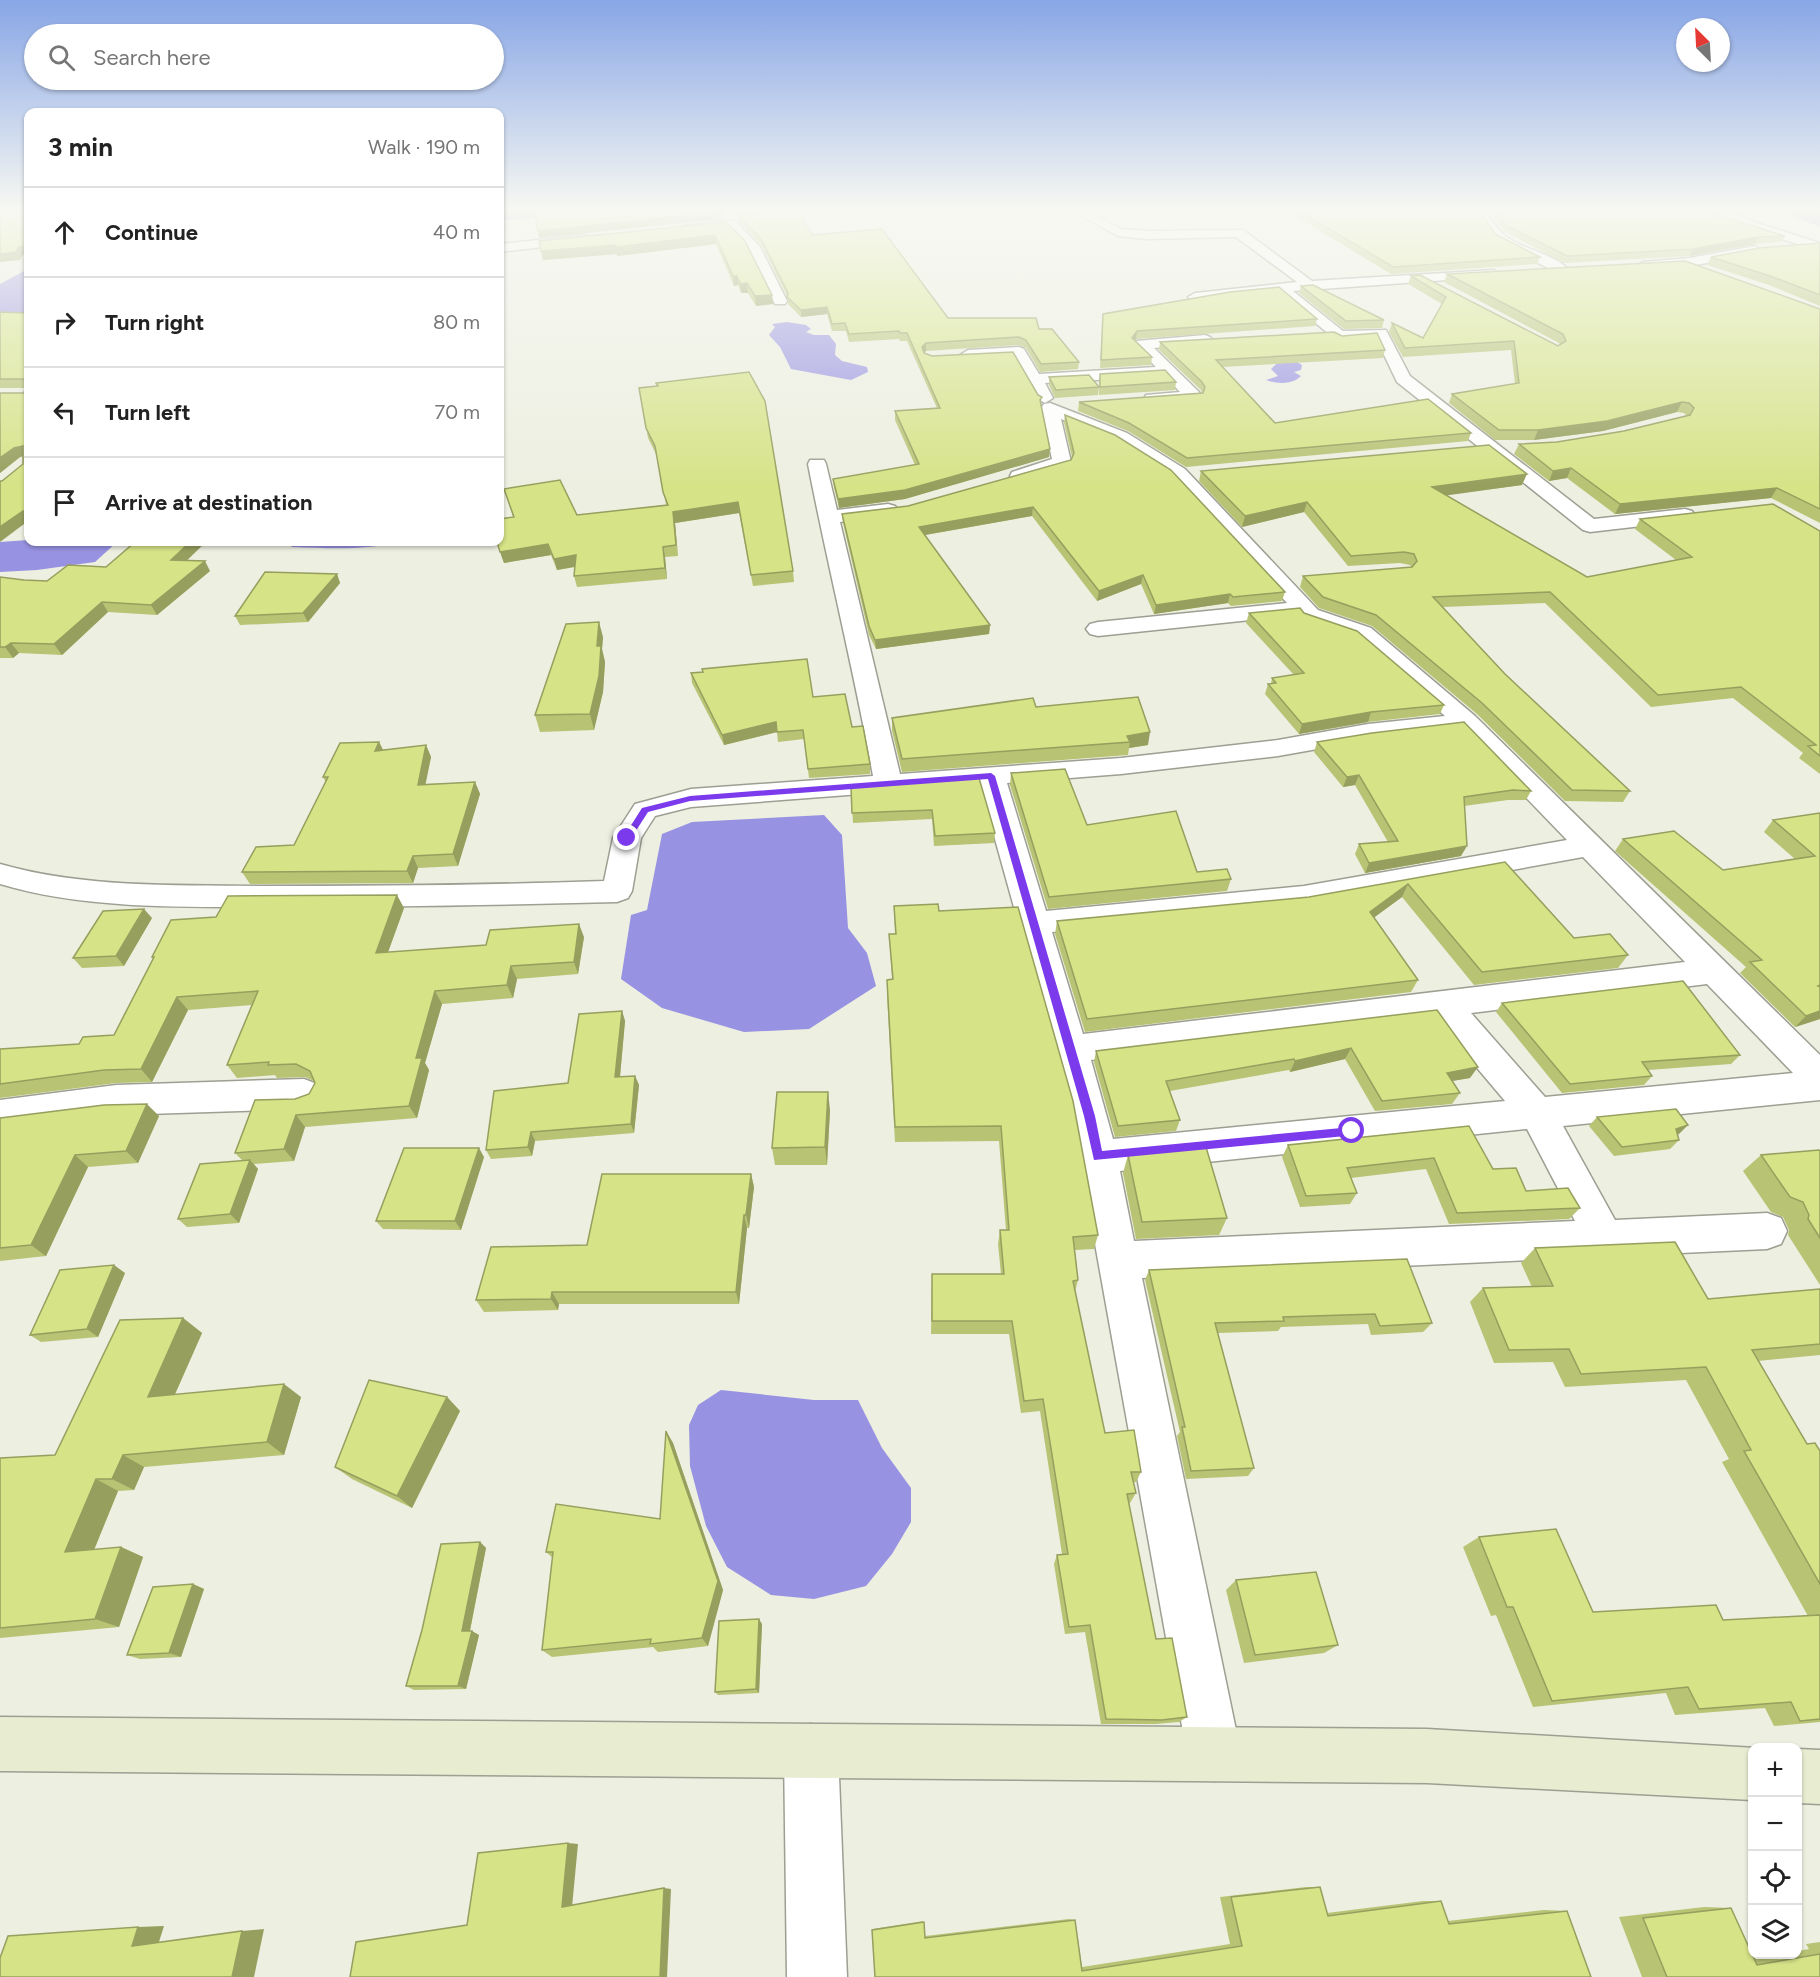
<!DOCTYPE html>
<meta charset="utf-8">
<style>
body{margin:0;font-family:Figtree,sans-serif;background:#f6f6f6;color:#222}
.controls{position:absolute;right:18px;bottom:18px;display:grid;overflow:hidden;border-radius:12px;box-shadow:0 2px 4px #0004}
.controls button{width:54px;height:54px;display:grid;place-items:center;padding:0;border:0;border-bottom:2px solid #e0e0e0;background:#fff;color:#222;font:30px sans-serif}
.compass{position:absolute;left:1676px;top:18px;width:54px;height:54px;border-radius:50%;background:#fff;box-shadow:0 2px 4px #0004;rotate:336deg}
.stop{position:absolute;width:18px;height:18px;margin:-14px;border:4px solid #7c3aed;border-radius:50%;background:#fff}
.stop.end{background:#7c3aed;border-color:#fff;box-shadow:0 2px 6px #0008}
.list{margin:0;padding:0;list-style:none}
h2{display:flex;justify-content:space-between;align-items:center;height:78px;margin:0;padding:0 24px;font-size:26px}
h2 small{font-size:20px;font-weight:400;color:#767676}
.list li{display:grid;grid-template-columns:39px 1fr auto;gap:18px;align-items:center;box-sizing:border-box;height:90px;padding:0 24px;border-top:2px solid #e0e0e0}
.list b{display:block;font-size:22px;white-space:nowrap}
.list em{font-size:20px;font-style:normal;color:#767676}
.icon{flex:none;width:33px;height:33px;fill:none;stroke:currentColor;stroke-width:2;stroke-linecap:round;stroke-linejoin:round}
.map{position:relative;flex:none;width:1820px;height:1977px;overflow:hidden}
.search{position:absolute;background:#fff;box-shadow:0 2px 4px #0004;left:24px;top:24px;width:480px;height:66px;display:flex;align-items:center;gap:15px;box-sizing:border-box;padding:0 21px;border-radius:33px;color:#767676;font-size:22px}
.panel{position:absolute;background:#fff;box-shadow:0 2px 4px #0004;left:24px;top:108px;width:480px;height:438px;border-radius:12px}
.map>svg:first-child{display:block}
</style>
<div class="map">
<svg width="1820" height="1977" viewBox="0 0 1820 1977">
<rect width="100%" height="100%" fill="#edefe1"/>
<g fill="#9892e2">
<polygon points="500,210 551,210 545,217 500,221"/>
<polygon points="1820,210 1820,227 1784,212"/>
<polygon points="28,269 28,318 0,318 0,284"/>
<polygon points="787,322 806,325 811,329 806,332 814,335 829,335 836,344 835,355 842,361 867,367 868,372 851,380 791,369 780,347 769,335 775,327 772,324"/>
<path d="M1295,361L1302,365L1301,370L1294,372L1301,376C1292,385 1278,384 1266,380L1278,376L1271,369L1278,362Z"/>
<polygon points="28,540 28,542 117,542 95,562 37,570 0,572 0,542"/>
<path d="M286,542H397C363,551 328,548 292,547Z"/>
<polygon points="824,815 842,835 848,928 867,953 876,986 809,1029 744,1032 662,1008 621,979 631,915 647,910 662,834 692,822"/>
<polygon points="721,1390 814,1400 858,1400 882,1448 911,1488 911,1522 892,1554 866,1586 814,1599 771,1595 727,1567 706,1526 690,1466 689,1425 698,1405"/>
</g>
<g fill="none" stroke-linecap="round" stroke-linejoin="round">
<defs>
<g id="street">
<polygon points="1072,210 1086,210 1121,229 1146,231 1243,230 1312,281 1494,270 1496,273 1494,276 1489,277 1293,291 1343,331 1386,330 1410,376 1594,519 1685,509 1692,511 1695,515 1692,519 1685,521 1590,532 1583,530 1397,382 1376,338 1335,339 1278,292 1190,300 1188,297 1195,293 1297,282 1236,237 1146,239 1118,236"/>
<path d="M1465,210C1491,208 1487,219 1502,233C1520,250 1552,252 1569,270L1562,274L1557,273L1494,239L1482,220Z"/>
<polygon points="1712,210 1727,210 1757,223 1820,243 1820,251 1749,229"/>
<polygon points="731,220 735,221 760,247 787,301 785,304 775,304 748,249 728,228 683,234 677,230 683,226"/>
<polygon points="584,235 588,236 590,239 588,242 500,252 500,244"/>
<polygon points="1755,246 1761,250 1760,253 1690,266 1643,270 1636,266 1643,262 1690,258"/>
<polygon points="1205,335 1210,337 1213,340 1210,343 1154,348 1199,392 1201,396 1199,400 1193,401 1146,403 1144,399 1146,395 1180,392 1165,376 1045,383 1053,398 1045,403 1037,398 1014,357 968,360 960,355 968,350 1019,347 1024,349 1039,374 1156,367 1133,344 1136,341"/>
<path d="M1050,403L1127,433L1185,469L1318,610L1371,628L1475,716L1820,1055V1100L1563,1126L1615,1220L1767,1213L1781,1218L1787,1231L1781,1244L1767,1249L1142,1278L1241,1754L1233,1773L1214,1781L1195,1773L1187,1754L1072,1116L980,785L691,807L655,816L641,838L632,891L628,898L617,902C500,905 384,907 267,907C180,907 83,909 0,884V864C84,888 176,885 262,886C376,886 490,885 604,881L613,838L635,804L691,789L873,776C854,671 828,567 808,464L810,460H824L826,464L837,510L888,504L895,506L898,510L895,514L888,516L840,522L900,774L1121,758L1278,740L1368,724L1445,716L1355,638L1302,620L1298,615L1098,636L1090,634L1086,629L1090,624L1098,622L1287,603L1171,477L1115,441L1061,419L1071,462L1069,466L1026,480H1012L1010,476L1012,472L1052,459L1041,408L1044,404ZM1460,729L1567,840L1304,886L1046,911L1007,783L1121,774L1278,756L1368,740ZM1583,857L1685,962L1083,1034L1052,932L1304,908ZM1707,984L1793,1073L1545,1097L1471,1013ZM1435,1018L1505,1101L1113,1139L1091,1060ZM1527,1129L1575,1221L1134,1241L1120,1171Z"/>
<polygon points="304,1079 317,1084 322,1094 317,1104 304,1109 116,1115 0,1130 0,1100 116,1085"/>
<polygon points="811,1724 830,1732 838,1751 847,1977 787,1977 784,1751 792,1732"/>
</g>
<g id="secondary">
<polygon points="0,1717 1427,1729 1756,1748 1752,1748 1752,1800 1427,1783 0,1771"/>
<polygon points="1798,1749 1820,1750 1820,1804 1798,1803"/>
</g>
</defs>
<use href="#street" stroke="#9c9f92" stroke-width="3"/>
<use href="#secondary" stroke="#9c9f92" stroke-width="3"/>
<use href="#street" fill="#fff" fill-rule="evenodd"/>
<use href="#secondary" fill="#e8ecd1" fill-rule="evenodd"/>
</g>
<g fill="#b8c374">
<polygon points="1293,210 1473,210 1495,234 1540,257 1537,264 1391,274 1292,214"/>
<polygon points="1483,210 1702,210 1785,236 1781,242 1755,244 1690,256 1564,263 1504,231 1491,213"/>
<polygon points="737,214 812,235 948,318 1039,329 1079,362 1078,369 1040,372 1026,348 1019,345 926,351 924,353 1041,405 1041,406 1050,449 1049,457 905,499 839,508 834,487 833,479 915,465 895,420 895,411 937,408 907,341 900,341 899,339 849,342 846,331 832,331 827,314 801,317 788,304 787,296 762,246 738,221"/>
<polygon points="726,222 772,295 773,304 756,306 748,293 741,293 738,285 734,286 716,244 617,256 617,254 543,260"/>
<polygon points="1820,243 1820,306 1769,285 1707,265 1711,257"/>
<polygon points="1447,274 1820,309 1820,523 1771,498 1615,514 1567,478 1549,481 1514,454 1519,444 1557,442 1624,431 1687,416 1684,413 1677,412 1603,431 1534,440 1495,440 1449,403 1452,394 1515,384 1511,350 1403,357 1389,332 1392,323 1423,338 1442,304 1408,284 1411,276 1558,346 1560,345 1559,343 1444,282"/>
<polygon points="1301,286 1384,320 1382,328 1344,329 1299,293"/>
<polygon points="0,312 28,313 28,521 2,481 23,464 23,456 20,457 0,473 0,393 23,393 25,391 25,388 0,388"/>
<polygon points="1103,314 1317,319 1315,326 1136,339 1135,340 1152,357 1151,365 1100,368"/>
<polygon points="1342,336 1385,350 1383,358 1223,367 1275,423 1471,433 1468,441 1186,467 1128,431 1078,411 1079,402 1202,393 1201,390 1159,350 1160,342"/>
<polygon points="1100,374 1176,382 1175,390 1099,395 1099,387 1098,395 1055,398 1049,385 1049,377 1099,387"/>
<polygon points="656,383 793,571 794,582 753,586 739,513 675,523 678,556 665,557 667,579 577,587 574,576 575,567 557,570 551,555 504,563 497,542 513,517 504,489 577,515 666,505 657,456 648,438 639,388 657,386"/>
<polygon points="1065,415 1285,592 1282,601 1231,606 1228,603 1154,614 1141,584 1097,601 1032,516 925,535 990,625 989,634 876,649 869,635 843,523 842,514 908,506 1071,460 1072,457 1064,423"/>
<polygon points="1201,471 1522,485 1445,495 1587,577 1676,560 1635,529 1640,519 1820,531 1820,774 1799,758 1803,753 1733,698 1651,707 1545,603 1443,607 1505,674 1630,791 1623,802 1565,801 1477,714 1372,626 1319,608 1300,587 1303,576 1411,567 1410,565 1400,563 1348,566 1304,512 1242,527 1199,481"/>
<polygon points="187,560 210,571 157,615 108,612 62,655 19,653 13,658 0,658 0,577 24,580 47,581 106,567"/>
<polygon points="337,574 340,583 308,622 240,625 235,616"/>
<polygon points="1249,613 1304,613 1444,705 1440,714 1368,722 1299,734 1265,694 1268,684 1271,684 1272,678 1294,675 1246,623"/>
<polygon points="603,637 602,649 605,662 603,692 594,730 540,732 535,715"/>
<polygon points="691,673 813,697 852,727 870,764 870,774 809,778 804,739 778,742 777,732 724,745 692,683"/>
<polygon points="1036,707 1148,745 1129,748 1128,755 902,772 892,731 892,718"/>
<polygon points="379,742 383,750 426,745 431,757 425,784 475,782 480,794 458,866 418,868 413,883 250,884 242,872 294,845 326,783 323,777"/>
<polygon points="1317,742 1531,791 1526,800 1508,800 1464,806 1461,856 1365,873 1355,854 1359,844 1388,842 1355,785 1343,787 1314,752"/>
<polygon points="1011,773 1087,825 1197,872 1231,879 1227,891 1048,909 1010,785"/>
<polygon points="979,778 995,833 994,843 934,846 932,819 853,823 851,787"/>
<polygon points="1820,813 1820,1019 1795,1027 1740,973 1746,967 1615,851 1623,839 1723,870 1795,859 1764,832 1773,820"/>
<polygon points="1505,862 1574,938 1628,955 1618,968 1474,985 1402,897 1374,917 1418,980 1411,992 1085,1032 1055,934 1057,921 1309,897"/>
<polygon points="894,906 939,911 1098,1235 1094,1249 1075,1250 1078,1280 1075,1292 1105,1433 1141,1472 1136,1482 1133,1482 1136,1493 1130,1503 1129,1503 1156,1639 1187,1717 1179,1722 1155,1724 1101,1724 1085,1632 1065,1634 1054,1564 1057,1555 1062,1554 1040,1411 1021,1413 1009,1334 931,1334 932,1274 1001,1274 998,1244 1000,1230 1006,1230 999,1141 895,1142 887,995 892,979 889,934 895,934"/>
<polygon points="404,908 388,952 486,945 584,937 578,974 517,979 513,998 442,1004 425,1063 429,1070 417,1118 305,1127 294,1161 254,1164 258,1169 239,1223 187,1227 178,1219 242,1160 235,1153 295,1099 309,1094 315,1083 314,1081 305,1077 277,1078 275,1075 237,1078 227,1065 252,1005 188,1010 152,1082 116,1083 0,1098 0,1049 79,1044 114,1035 153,959 152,957"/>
<polygon points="152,918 124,966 82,968 73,958"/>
<polygon points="1502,1003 1740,1055 1731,1064 1648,1070 1652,1076 1644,1085 1562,1093 1496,1012"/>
<polygon points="1437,1010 1470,1078 1452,1081 1460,1093 1452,1104 1375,1111 1345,1059 1290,1072 1289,1070 1170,1091 1180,1120 1176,1131 1115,1137 1094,1062 1096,1051"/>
<polygon points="622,1011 625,1021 620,1077 635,1076 639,1085 634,1133 535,1141 532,1156 491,1159 486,1150 568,1083"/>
<polygon points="830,1110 827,1165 775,1165 772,1148"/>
<polygon points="159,1116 138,1163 88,1167 46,1256 0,1261 0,1118"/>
<polygon points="1597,1117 1679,1134 1677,1134 1679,1140 1670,1149 1614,1156 1589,1126"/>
<polygon points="1469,1126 1493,1169 1526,1191 1580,1208 1569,1219 1449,1224 1426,1169 1351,1178 1357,1193 1350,1204 1300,1207 1282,1157 1288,1145"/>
<polygon points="1820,1151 1820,1285 1788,1235 1789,1230 1783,1217 1771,1212 1743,1171 1761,1155"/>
<polygon points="1128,1155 1227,1218 1219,1235 1136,1239 1123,1173"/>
<polygon points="484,1157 461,1230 383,1229 376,1221"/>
<polygon points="751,1174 754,1187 749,1228 747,1228 739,1304 559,1304 558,1310 484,1312 476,1300 587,1245"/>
<polygon points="1535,1248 1708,1299 1820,1289 1820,1355 1758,1361 1807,1444 1820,1451 1820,1722 1774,1726 1765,1708 1675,1715 1666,1693 1533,1707 1496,1615 1491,1616 1463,1547 1479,1537 1593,1612 1723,1620 1808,1616 1722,1462 1729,1459 1686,1380 1565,1387 1553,1362 1494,1363 1470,1302 1483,1288 1532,1287 1521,1263"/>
<polygon points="1149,1270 1432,1323 1423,1332 1371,1335 1368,1324 1281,1327 1278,1331 1218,1333 1254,1468 1248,1476 1186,1479 1177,1436 1180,1432 1145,1280"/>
<polygon points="125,1273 98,1337 41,1342 30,1335"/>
<polygon points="183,1318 202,1333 175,1394 301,1397 284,1455 144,1467 134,1490 118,1491 94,1550 121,1547 143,1557 119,1627 0,1638 0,1458 55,1455"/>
<polygon points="447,1397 460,1411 412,1508 352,1479 335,1467"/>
<polygon points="666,1431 673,1443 723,1590 708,1646 658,1652 653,1647 552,1657 542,1650 553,1558 546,1552 660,1519"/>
<polygon points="480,1542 486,1548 470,1631 479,1635 466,1689 414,1690 406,1686"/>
<polygon points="1236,1580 1338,1645 1324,1653 1244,1663 1226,1590"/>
<polygon points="193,1584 204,1589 181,1657 140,1659 127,1655"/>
<polygon points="762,1624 759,1693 718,1695 715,1692"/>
<polygon points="1306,1887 1320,1887 1327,1913 1423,1901 1441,1901 1448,1921 1544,1910 1567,1911 1591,1977 875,1977 872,1930 873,1929 923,1921 925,1936 1069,1919 1075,1920 1082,1967 1230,1944 1220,1897"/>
<polygon points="1704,1907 1731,1908 1754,1958 1775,1954 1797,1954 1797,1951 1809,1949 1806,1944 1820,1942 1820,1977 1642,1977 1619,1917"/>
</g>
<g fill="#969f5e">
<polygon points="721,210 722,210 721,219 539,238 538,231"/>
<polygon points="715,235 716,244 617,256 617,254 543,260 541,251"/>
<polygon points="1758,237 1755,244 1690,256 1693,249"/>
<polygon points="28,246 28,254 23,255 20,260 0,262 0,254 18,247"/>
<polygon points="733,276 737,276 738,285 734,286"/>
<polygon points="747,283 748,293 741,293 740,284"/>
<polygon points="772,295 773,304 756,306 755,296"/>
<polygon points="827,307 827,314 801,317 801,310"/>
<polygon points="1137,331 1136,339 1131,346 1132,338"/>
<polygon points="926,343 926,351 922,355 922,347"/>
<polygon points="1682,402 1677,412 1603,431 1534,440 1538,430"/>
<polygon points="23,446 28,455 20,457 0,473 0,458 14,448"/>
<polygon points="1050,449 1049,457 905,499 839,508 838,499"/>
<polygon points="1571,468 1567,478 1549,481 1553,471"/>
<polygon points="1527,474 1522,485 1428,498 1432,487"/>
<polygon points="1777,488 1771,498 1615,514 1620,504"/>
<polygon points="738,502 739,513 675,523 678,556 673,512"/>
<polygon points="1307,502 1304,512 1242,527 1245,516"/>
<polygon points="1033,507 1032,516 919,536 919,527"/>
<polygon points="23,511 28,520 28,521 0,542 0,527"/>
<polygon points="190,542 206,542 177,570 171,560"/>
<polygon points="548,544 551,555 504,563 500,552"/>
<polygon points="663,547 665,557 667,579 665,568"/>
<polygon points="576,555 579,566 557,570 554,559"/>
<polygon points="205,561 210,571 157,615 151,605"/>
<polygon points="337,574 340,583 308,622 303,613"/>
<polygon points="1143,575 1141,584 1097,601 1099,591"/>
<polygon points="1230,594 1228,603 1154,614 1156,605"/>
<polygon points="102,602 108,612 62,655 54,644"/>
<polygon points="599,622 603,637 602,649 605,662 603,692 594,730 590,714"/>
<polygon points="990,625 989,634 876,649 875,640"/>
<polygon points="11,643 19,653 13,658 5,647"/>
<polygon points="1371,712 1368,722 1299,734 1302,724"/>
<polygon points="776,722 777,732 724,745 722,735"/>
<polygon points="1150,732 1148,745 1129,748 1130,742 1127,736"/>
<polygon points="379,742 385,754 375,751"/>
<polygon points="426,745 431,757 423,797 418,785"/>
<polygon points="1359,775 1355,785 1343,787 1347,777"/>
<polygon points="475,782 480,794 458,866 453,854"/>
<polygon points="1467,846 1461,856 1365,873 1369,863"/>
<polygon points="413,856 418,868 413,883 407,871"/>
<polygon points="1408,884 1402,897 1364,925 1370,912"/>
<polygon points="397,895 404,908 383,966 376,953"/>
<polygon points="144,909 152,918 124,966 116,956"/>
<polygon points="579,924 584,937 578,974 574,962"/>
<polygon points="511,966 517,979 513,998 507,985"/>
<polygon points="435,991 442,1004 425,1063 429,1070 417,1118 409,1106 416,1058"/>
<polygon points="177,997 188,1010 152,1082 141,1069"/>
<polygon points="622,1011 625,1021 619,1087 615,1077"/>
<polygon points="1820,1011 1820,1019 1795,1027 1806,1016"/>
<polygon points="1351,1048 1345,1059 1290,1072 1295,1061"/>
<polygon points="1478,1067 1470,1078 1440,1083 1447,1073"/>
<polygon points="635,1076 639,1085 634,1133 631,1124"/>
<polygon points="828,1092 830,1110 827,1165 825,1147"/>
<polygon points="147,1104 159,1116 138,1163 126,1151"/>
<polygon points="296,1115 305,1127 294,1161 284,1149"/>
<polygon points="1688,1125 1679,1134 1667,1138 1676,1129"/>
<polygon points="531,1132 535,1141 532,1156 528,1147"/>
<polygon points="479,1148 484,1157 461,1230 455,1221"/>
<polygon points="75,1155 88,1167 46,1256 31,1245"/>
<polygon points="250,1160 258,1169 239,1223 230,1214"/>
<polygon points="751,1174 754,1187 749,1228 746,1215"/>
<polygon points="744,1215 747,1228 739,1304 736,1292"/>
<polygon points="114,1265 125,1273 98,1337 87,1329"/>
<polygon points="552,1292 559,1304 558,1310 551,1299"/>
<polygon points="183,1318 202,1333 168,1410 148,1397"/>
<polygon points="284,1384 301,1397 284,1455 267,1442"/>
<polygon points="447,1397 460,1411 412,1508 397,1496"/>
<polygon points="666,1431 673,1443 723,1590 708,1646 702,1638"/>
<polygon points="123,1455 144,1467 134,1490 112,1479"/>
<polygon points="96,1479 118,1491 89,1562 65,1552"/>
<polygon points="480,1542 486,1548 469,1635 462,1631"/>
<polygon points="121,1547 143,1557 119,1627 95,1619"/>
<polygon points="193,1584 204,1589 181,1657 169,1653"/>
<polygon points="759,1619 762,1624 759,1693 756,1689"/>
<polygon points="472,1631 479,1635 466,1689 458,1686"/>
<polygon points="568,1843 578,1844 572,1907 562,1907"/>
<polygon points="664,1888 671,1889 667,1977 660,1977"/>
<polygon points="164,1926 158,1945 132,1946 138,1927"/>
<polygon points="264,1929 254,1977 232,1977 242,1931"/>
</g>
<g fill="#d6e387" stroke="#969f5e" stroke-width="1.5">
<polygon points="0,210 28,210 28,246 18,247 16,252 0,254"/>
<polygon points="534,210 721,210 720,212 538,231"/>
<polygon points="798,210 812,235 882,229 948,318 1036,318 1039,329 1052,329 1079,362 1041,364 1026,340 1019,337 926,343 922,347 924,353 932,356 1013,352 1038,395 1042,397 1040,400 1050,449 905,490 838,499 833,479 919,464 895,411 940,408 907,333 900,333 899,331 849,334 845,323 832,324 827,307 801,310 787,297 788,293 761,239 737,214"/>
<polygon points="1298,210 1473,210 1483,215 1495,234 1540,257 1393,267"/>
<polygon points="1495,210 1702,210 1785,236 1758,237 1693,249 1567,256 1506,225"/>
<polygon points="726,222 745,241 772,295 755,296 747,283 740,284 737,276 733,276 715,235 616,247 615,245 541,251 539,241"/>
<polygon points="1820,243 1820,295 1773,277 1711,257 1759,248"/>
<polygon points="1685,261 1820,309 1820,509 1777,488 1620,504 1571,468 1553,471 1519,444 1557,442 1624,431 1690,415 1694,408 1689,403 1682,402 1607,421 1538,430 1499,430 1452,394 1519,383 1514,341 1405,348 1392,323 1423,338 1446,297 1411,276 1420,275 1558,346 1566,341 1563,334 1447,274"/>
<polygon points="1313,285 1384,320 1346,321 1301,286"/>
<polygon points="1279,287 1317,319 1137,331 1132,338 1152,357 1101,360 1103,314 1230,292"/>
<polygon points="0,312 28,313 28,511 23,511 0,527 0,481 2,481 23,464 23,446 14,448 0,458 0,393 23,393 25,391 25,381 23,379 0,379"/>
<polygon points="1334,332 1342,336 1377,333 1385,350 1216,360 1275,423 1428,399 1471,433 1187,458 1129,423 1079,402 1203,393 1205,387 1202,382 1160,342"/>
<polygon points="1165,370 1176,382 1100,387 1100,374"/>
<polygon points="749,372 765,401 793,571 751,575 738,502 673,512 676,545 663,547 665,568 574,576 576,555 554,559 548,544 500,552 497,542 500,542 500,519 514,517 504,489 560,480 577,515 668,505 663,492 655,446 646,428 639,388 658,386 656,383"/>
<polygon points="1089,375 1099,387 1056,390 1049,377"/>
<polygon points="1065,415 1115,435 1171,470 1285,592 1233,597 1230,594 1156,605 1143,575 1099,591 1033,507 919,527 990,625 875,640 869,626 842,514 908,506 1071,460 1074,453"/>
<polygon points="1489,445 1527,474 1432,487 1587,577 1692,557 1640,519 1773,504 1820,531 1820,756 1808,746 1816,745 1741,687 1658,695 1550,592 1433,597 1505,674 1630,791 1572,790 1482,703 1376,615 1323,597 1303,576 1412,567 1417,561 1414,554 1404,552 1351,556 1307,502 1245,516 1201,471"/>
<polygon points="135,542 190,542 171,560 205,561 151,605 102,602 54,644 11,643 5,647 0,647 0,577 24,580 47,581 68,565 106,567"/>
<polygon points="265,572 337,574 303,613 235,616"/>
<polygon points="1300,608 1304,613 1357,631 1444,705 1371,712 1302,724 1268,684 1276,683 1272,678 1304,673 1249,613"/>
<polygon points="599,622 597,646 601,646 599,676 590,714 535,715 566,624"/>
<polygon points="807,659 813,697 845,694 852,727 863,726 870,764 808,769 803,730 777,732 776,722 722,735 691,673 703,672 702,669"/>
<polygon points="1138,697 1150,732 1127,736 1130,742 902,759 892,718 1033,698 1036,707"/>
<polygon points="1464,722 1531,791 1513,790 1464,797 1467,846 1369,863 1359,844 1398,841 1359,775 1347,777 1317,742 1372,733"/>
<polygon points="379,742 375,751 426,745 418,785 475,782 453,854 413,856 407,871 242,872 256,847 294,845 328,777 323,777 340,743"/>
<polygon points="1065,769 1087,825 1176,811 1197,872 1227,869 1231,879 1049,897 1011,773"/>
<polygon points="979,778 995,833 935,836 932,810 852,813 851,787"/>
<polygon points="1820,813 1820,985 1818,986 1820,987 1820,1011 1806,1016 1750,962 1762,960 1623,839 1674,831 1723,870 1815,856 1773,820"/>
<polygon points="1505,862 1574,938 1610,934 1628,955 1482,972 1408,884 1370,912 1418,980 1087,1019 1057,921 1309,897"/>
<polygon points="397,895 376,953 486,945 490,930 579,924 574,962 511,966 507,985 435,991 416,1058 422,1058 409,1106 296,1115 284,1149 235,1153 255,1100 295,1099 309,1094 315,1083 310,1071 296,1064 268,1065 269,1062 227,1065 258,991 177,997 141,1069 104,1070 0,1084 0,1049 79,1044 83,1037 114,1035 154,957 152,957 171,920 216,917 228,896"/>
<polygon points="938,904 939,911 1018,907 1073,1101 1098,1235 1073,1237 1078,1280 1073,1281 1105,1433 1134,1430 1141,1472 1131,1472 1136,1493 1127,1494 1156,1639 1172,1638 1187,1717 1162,1720 1106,1719 1090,1625 1069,1627 1057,1555 1068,1554 1043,1399 1024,1401 1012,1321 932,1321 932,1274 1004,1274 1000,1230 1009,1230 1001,1126 895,1127 887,980 893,979 889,934 896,934 894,906"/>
<polygon points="144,909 116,956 73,958 103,911"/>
<polygon points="1683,981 1740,1055 1642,1062 1652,1076 1570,1084 1502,1003"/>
<polygon points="1437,1010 1478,1067 1447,1073 1460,1093 1382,1101 1351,1048 1295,1061 1294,1059 1166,1081 1180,1120 1118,1126 1096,1051"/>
<polygon points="622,1011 615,1077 635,1076 631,1124 531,1132 528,1147 486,1150 494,1091 568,1083 579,1014"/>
<polygon points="777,1092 828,1092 825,1147 772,1148"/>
<polygon points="147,1104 126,1151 75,1155 31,1245 0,1248 0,1118 104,1105"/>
<polygon points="1676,1109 1688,1125 1676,1129 1679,1140 1622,1147 1597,1117"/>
<polygon points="1469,1126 1493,1169 1516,1168 1526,1191 1568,1188 1580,1208 1457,1213 1434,1158 1347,1168 1357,1193 1306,1196 1288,1145"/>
<polygon points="1206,1147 1227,1218 1142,1222 1128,1155"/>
<polygon points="404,1148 479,1148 455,1221 376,1221"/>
<polygon points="1819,1150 1820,1151 1820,1238 1808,1219 1809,1215 1803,1202 1790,1197 1761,1155"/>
<polygon points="250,1160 230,1214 178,1219 200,1164"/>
<polygon points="602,1174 751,1174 746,1215 744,1215 736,1292 552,1292 551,1299 476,1300 491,1247 587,1245"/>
<polygon points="1675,1242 1708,1299 1820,1289 1820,1344 1752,1350 1807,1444 1815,1443 1820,1451 1820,1584 1744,1451 1751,1450 1706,1367 1581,1374 1569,1349 1509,1350 1483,1288 1553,1286 1535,1248"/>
<polygon points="1407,1259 1432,1323 1380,1326 1375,1314 1283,1317 1284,1321 1215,1323 1254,1468 1191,1471 1182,1427 1185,1427 1149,1270"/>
<polygon points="114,1265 87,1329 30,1335 60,1270"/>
<polygon points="183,1318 148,1397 284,1384 267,1442 123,1455 112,1479 96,1479 65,1552 121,1547 95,1619 0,1628 0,1458 55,1455 120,1320"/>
<polygon points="369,1380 447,1397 397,1496 335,1467"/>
<polygon points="666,1431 718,1581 702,1638 650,1644 651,1639 542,1650 553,1552 546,1552 556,1504 660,1519"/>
<polygon points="1556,1529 1593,1612 1716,1605 1723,1620 1820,1615 1820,1719 1800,1721 1791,1702 1699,1709 1688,1687 1552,1701 1513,1607 1507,1607 1479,1537"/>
<polygon points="480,1542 462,1631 472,1631 458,1686 406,1686 422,1630 441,1544"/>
<polygon points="1316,1572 1338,1645 1255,1655 1236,1580"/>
<polygon points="193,1584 169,1653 127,1655 153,1587"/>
<polygon points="759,1619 756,1689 715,1692 719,1621"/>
<polygon points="568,1843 562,1907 664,1888 660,1977 350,1977 356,1942 467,1925 478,1853"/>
<polygon points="1320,1887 1328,1916 1441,1901 1449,1924 1567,1911 1591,1977 875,1977 872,1930 924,1922 925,1938 1075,1920 1082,1971 1242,1946 1231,1897"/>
<polygon points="1731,1908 1757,1965 1820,1954 1820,1977 1667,1977 1643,1918"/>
<polygon points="138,1927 132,1946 242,1931 232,1977 0,1977 0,1958 8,1936"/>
</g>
<linearGradient id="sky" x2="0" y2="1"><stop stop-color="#88a6e6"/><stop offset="0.43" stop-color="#f7f8f2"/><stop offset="1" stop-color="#f7f8f2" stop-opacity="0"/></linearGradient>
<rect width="1820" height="486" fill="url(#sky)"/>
<polygon fill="#7c3aed" points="991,773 995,776 1095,1116 1102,1151 1352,1127 1356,1128 1356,1135 1094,1160 1084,1116 988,779 690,801 648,812 630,840 623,838 642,808 690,796"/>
</svg>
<div class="controls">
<button>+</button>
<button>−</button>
<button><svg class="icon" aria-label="locate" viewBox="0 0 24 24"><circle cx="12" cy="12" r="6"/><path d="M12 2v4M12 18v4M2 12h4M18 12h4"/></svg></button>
<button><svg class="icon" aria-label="layers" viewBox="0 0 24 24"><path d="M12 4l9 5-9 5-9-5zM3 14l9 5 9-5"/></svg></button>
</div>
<svg class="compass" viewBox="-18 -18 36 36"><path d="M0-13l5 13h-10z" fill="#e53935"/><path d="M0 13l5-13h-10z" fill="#767676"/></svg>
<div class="stop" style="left:1352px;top:1131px"></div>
<div class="stop end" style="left:627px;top:838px"></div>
<div class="search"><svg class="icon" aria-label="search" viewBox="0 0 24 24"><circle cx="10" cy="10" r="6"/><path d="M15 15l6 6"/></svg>Search here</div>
<section class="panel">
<h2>3 min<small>Walk · 190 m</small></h2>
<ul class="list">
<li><svg class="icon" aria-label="ahead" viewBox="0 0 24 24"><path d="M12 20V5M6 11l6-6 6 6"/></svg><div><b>Continue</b></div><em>40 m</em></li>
<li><svg class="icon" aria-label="right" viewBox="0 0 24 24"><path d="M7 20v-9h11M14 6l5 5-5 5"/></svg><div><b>Turn right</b></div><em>80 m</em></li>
<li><svg class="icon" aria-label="left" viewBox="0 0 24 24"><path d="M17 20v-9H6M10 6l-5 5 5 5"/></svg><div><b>Turn left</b></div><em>70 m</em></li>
<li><svg class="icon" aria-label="arrive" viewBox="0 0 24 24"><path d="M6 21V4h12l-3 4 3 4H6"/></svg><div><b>Arrive at destination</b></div></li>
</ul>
</section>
</div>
